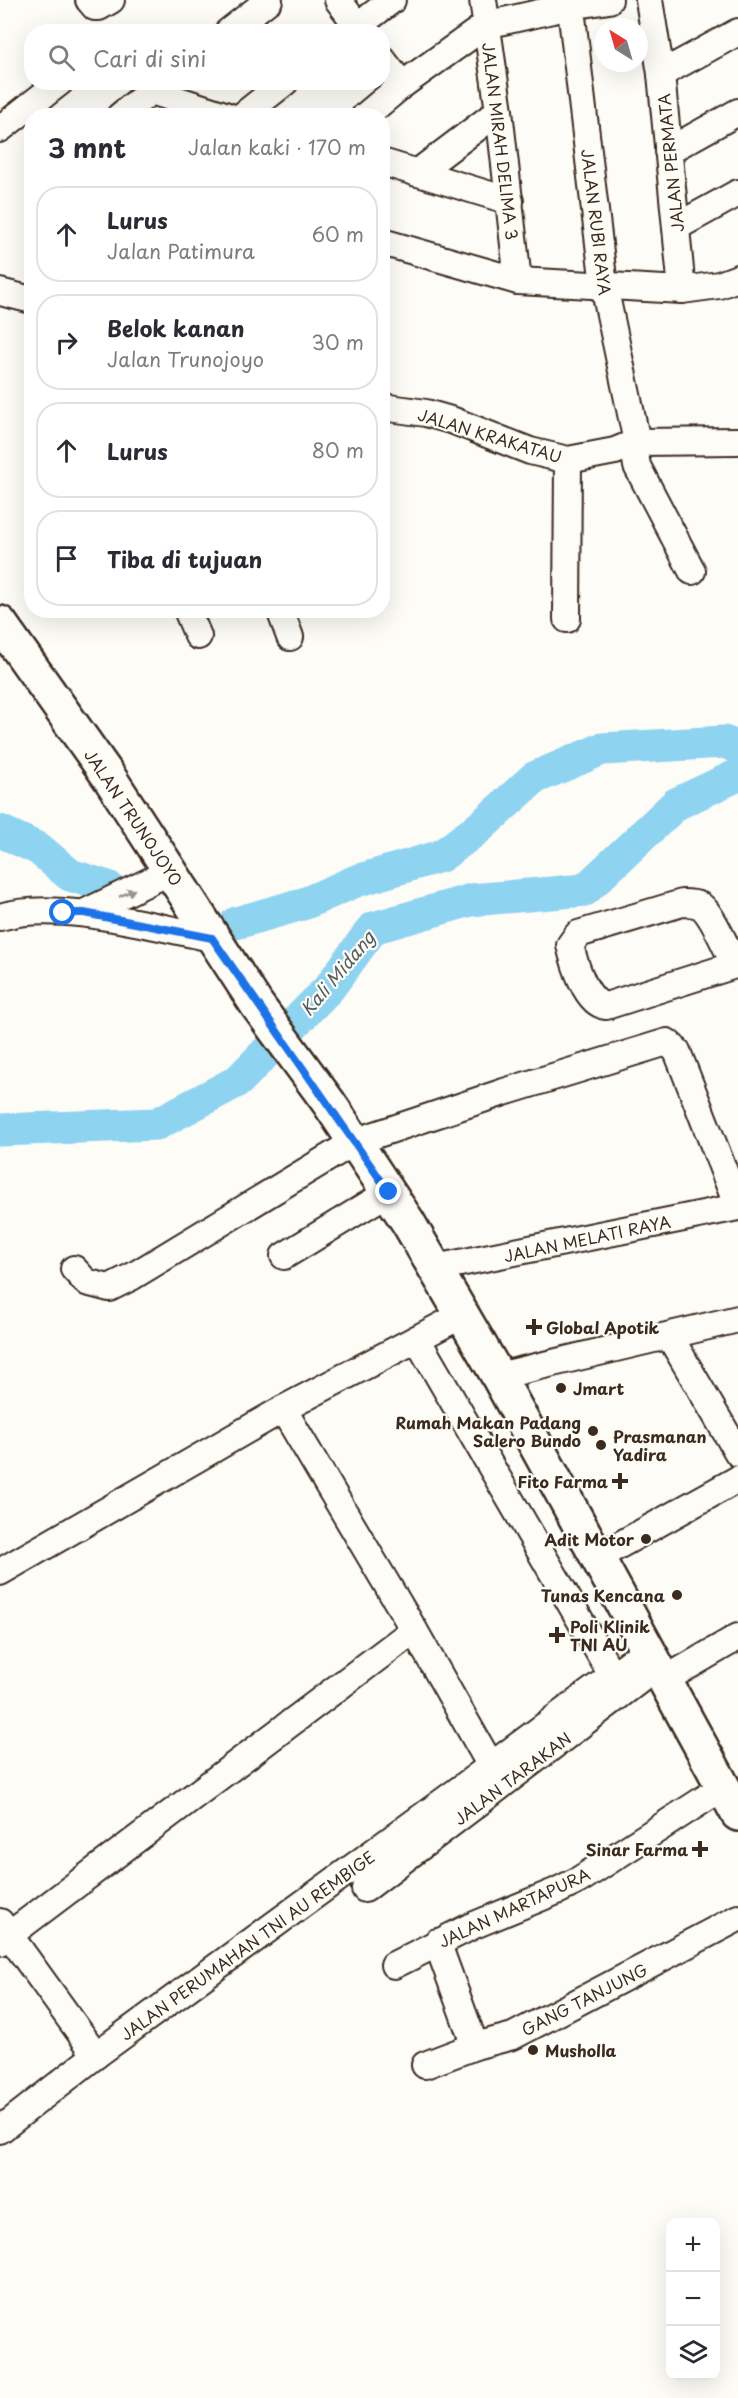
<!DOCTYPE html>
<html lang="id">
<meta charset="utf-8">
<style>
body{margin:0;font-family:"Playpen Sans",sans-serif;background:#f2f2f3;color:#2b2b33}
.controls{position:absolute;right:18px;bottom:18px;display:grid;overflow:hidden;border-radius:12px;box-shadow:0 6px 24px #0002}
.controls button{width:54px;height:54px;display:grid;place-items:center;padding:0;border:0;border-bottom:2px solid #e1e1e2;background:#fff;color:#2b2b33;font:30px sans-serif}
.compass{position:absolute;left:594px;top:18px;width:54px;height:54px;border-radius:50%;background:#fff;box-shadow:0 6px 24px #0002;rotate:323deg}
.stop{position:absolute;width:18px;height:18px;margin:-14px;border:4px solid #1a73e8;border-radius:50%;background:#fff}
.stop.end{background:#1a73e8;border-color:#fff;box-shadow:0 2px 6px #0008}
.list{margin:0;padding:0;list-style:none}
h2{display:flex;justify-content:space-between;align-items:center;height:78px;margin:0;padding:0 24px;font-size:26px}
h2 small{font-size:20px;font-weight:400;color:#7c7c81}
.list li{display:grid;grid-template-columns:39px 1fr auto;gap:18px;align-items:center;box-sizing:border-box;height:96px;margin:0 12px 12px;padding:0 12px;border:2px solid #e1e1e2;border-radius:24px}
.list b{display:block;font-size:22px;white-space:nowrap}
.list p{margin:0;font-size:20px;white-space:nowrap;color:#7c7c81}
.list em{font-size:20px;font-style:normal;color:#7c7c81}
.icon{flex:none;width:33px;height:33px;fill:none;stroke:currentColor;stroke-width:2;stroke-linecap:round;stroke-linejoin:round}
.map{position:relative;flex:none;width:738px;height:2398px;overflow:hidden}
.search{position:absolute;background:#fff;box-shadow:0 6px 24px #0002;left:24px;top:24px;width:366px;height:66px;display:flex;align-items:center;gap:15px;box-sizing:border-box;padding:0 21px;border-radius:24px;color:#7c7c81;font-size:22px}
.panel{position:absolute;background:#fff;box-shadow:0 6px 24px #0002;left:24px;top:108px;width:366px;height:510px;border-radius:24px}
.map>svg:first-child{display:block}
</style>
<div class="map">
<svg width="738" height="2398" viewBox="0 0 738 2398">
<rect width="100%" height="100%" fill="#fdfcf7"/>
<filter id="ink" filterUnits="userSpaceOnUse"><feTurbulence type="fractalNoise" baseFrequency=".0167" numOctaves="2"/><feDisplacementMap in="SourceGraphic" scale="12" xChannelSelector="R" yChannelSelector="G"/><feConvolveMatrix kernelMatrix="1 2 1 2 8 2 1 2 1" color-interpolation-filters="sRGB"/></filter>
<g filter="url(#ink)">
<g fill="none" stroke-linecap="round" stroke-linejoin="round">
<g stroke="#8ed3f0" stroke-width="33">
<polyline points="0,831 39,849 70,875 108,887"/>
<polyline points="236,923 306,903 356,881 441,856 480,827 534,778 602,749 724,742 738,747"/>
<polyline points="0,1130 157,1124 238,1081 329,988 373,928 471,900 585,890 676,804 738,775"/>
</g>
<defs>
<g id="minor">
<polyline points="89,0 95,7 99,7 111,0"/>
<polyline points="338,0 362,32"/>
<polyline points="483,0 499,111 518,281"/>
<polyline points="570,0 604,286 637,442 635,454 637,466 692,571"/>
<polyline points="649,0 661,74 682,290"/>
<polyline points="228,32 269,0"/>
<polyline points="350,32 392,0"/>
<polyline points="382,59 402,85"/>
<polyline points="661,74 738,32"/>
<polyline points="151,91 228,116"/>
<polyline points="120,116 162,82"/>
<polyline points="242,116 285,82"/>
<polyline points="365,116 402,85 486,25 570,6 609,0"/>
<polyline points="0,129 60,82"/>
<polyline points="668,151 738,112"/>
<polyline points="382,162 510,201"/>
<polyline points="417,173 499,111"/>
<polyline points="676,227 738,193"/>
<polyline points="382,242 518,281 682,290 719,285 738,278"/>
<polyline points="0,292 32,300"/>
<polyline points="382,407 426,413 454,421 530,451 568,460 615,451 637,442 738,441"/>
<polyline points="187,610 198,636"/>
<polyline points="280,610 290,637"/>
<polyline points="567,619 568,460"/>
<polyline points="84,913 171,871"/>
<path d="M0,917C56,899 154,927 212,938"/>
<path d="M735,965C727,950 713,915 701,906C695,903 688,903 682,903L578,934L570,945C574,962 586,1004 606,1006L735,965L738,964"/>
<polyline points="284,1256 389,1192"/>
<polyline points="435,1268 738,1207"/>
<polyline points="74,1269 86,1282 109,1288 133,1276 354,1142 504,1092 667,1042 677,1051 738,1207"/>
<polyline points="670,1337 738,1453"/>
<polyline points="417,1339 612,1675"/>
<polyline points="498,1376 738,1319"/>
<polyline points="283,1409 414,1630 491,1766"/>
<polyline points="598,1557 738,1479"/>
<polyline points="0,1572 283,1409 462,1315"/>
<polyline points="666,1679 738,1637"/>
<polyline points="365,1889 658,1666"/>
<polyline points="0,1922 96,2055"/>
<polyline points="0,1942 414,1630"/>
<polyline points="437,1942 475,2046"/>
<polyline points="394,1965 472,1926 557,1891 579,1880 723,1787"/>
<polyline points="425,2065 475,2046 513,2036 738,1918"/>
<polyline points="0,2130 96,2055 456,1792 648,1649"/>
</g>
<polyline id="major" points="0,623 109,777 257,1005 329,1103 408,1222 498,1376 738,1814"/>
</defs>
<use href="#minor" stroke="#3b2a1e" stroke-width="30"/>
<use href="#major" stroke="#3b2a1e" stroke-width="38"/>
<use href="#minor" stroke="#fdfcf7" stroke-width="26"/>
<use href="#major" stroke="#fdfcf7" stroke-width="33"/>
</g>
<defs><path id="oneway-solid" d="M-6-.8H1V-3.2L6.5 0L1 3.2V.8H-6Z" transform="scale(1.5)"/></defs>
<use fill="#9c938a" href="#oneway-solid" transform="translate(127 893) rotate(-25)"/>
</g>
<g fill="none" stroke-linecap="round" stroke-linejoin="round" filter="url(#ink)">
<polyline stroke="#1a73e8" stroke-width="8" points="63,913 84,913 212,938 389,1192"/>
</g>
<g fill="#3b2a1e" stroke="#fdfcf7" stroke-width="2">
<path d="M531 1318h6v6h6v6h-6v6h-6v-6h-6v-6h6z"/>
<circle cx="561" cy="1388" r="6"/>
<circle cx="593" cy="1431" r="6"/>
<circle cx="601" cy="1445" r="6"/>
<path d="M617 1472h6v6h6v6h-6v6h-6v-6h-6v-6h6z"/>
<circle cx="646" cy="1539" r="6"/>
<circle cx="677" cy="1595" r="6"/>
<path d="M554 1626h6v6h6v6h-6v6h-6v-6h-6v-6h6z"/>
<path d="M697 1840h6v6h6v6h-6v6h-6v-6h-6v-6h6z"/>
<circle cx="533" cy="2050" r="6"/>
</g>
<g text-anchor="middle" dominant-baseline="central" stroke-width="4.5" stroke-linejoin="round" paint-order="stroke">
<g font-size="16" fill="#3b2a1e" stroke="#fdfcf7">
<text transform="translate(501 141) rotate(83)">JALAN MIRAH DELIMA 3</text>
<text transform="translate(670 163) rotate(-96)">JALAN PERMATA</text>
<text transform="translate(597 222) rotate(83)">JALAN RUBI RAYA</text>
<text transform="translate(490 435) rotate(17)">JALAN KRAKATAU</text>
<text transform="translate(134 817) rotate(56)">JALAN TRUNOJOYO</text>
<text transform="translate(587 1238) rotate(-12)">JALAN MELATI RAYA</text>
<text transform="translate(512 1778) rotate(-37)">JALAN TARAKAN</text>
<text transform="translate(514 1907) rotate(-25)">JALAN MARTAPURA</text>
<text transform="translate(247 1945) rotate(-36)">JALAN PERUMAHAN TNI AU REMBIGE</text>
<text transform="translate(584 1999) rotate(-27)">GANG TANJUNG</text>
</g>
<g font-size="16" font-weight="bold" fill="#3b2a1e" stroke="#fdfcf7" text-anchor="start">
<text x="546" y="1327">Global Apotik</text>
<text x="573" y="1388">Jmart</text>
<text x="581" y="1422" text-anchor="end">Rumah Makan Padang<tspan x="581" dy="18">Salero Bundo</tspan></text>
<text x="613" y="1436">Prasmanan<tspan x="613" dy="18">Yadira</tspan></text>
<text x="608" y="1481" text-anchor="end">Fito Farma</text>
<text x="634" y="1539" text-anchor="end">Adit Motor</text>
<text x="665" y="1595" text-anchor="end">Tunas Kencana</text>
<text x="570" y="1626">Poli Klinik<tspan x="570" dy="18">TNI AU</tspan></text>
<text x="688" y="1849" text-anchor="end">Sinar Farma</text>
<text x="545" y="2050">Musholla</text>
</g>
<g font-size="18" font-style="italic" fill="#545d5d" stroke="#fdfcf7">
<text transform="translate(337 973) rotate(-50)">Kali Midang</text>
</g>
</g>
</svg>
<div class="controls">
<button>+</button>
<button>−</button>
<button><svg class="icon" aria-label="layers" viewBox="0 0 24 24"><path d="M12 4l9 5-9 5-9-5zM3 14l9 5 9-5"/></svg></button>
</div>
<svg class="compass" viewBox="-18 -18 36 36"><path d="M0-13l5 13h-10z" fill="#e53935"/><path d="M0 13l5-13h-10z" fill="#7c7c81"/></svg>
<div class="stop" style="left:63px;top:913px"></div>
<div class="stop end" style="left:389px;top:1192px"></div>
<div class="search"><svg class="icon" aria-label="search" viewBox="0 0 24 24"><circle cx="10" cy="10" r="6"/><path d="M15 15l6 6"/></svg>Cari di sini</div>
<section class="panel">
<h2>3 mnt<small>Jalan kaki · 170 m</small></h2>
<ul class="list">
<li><svg class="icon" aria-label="ahead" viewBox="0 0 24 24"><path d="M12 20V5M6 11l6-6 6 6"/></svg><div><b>Lurus</b><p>Jalan Patimura</p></div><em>60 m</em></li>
<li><svg class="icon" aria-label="right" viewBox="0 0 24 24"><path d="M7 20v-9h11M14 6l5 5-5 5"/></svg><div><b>Belok kanan</b><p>Jalan Trunojoyo</p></div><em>30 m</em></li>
<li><svg class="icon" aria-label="ahead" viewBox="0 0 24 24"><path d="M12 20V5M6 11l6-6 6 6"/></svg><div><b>Lurus</b></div><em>80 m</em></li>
<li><svg class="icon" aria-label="arrive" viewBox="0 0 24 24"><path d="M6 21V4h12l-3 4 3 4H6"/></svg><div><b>Tiba di tujuan</b></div></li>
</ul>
</section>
</div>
